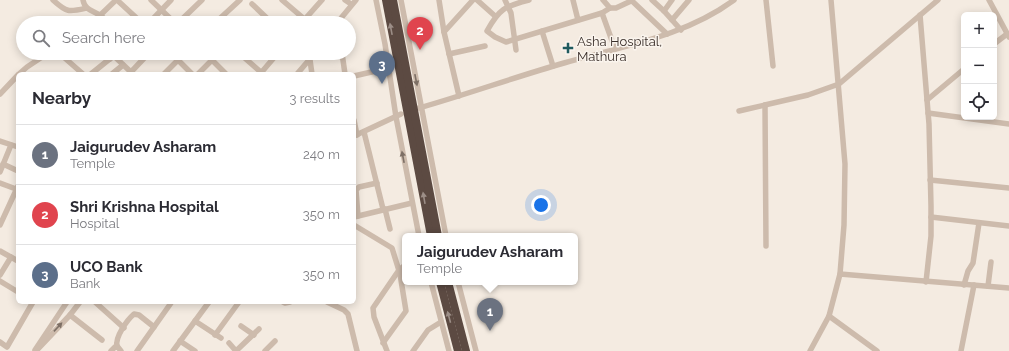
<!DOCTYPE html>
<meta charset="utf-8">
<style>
body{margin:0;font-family:Raleway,sans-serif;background:#f2f2f3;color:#2b2b33}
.controls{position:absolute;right:12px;top:12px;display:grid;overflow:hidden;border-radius:6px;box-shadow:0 2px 10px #0003}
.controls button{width:36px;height:36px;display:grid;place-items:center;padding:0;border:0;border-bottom:1px solid #e1e1e2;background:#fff;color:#2b2b33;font:20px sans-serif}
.you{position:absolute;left:541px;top:205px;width:14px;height:14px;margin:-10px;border:3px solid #fff;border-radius:50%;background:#1a73e8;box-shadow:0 0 0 6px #1a73e833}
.badge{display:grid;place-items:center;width:26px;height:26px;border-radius:50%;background:#1f5a5e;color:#fff;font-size:13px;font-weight:700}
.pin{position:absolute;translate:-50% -33px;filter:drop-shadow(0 1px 2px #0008)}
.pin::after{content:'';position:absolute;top:21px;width:14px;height:12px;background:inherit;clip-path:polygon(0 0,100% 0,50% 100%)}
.popup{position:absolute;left:402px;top:233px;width:176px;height:52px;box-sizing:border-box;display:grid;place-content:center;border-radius:6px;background:#fff;filter:drop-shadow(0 1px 3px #0005);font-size:13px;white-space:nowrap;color:#7c7c81}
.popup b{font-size:15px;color:#2b2b33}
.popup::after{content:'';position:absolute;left:50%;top:100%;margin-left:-8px;border:8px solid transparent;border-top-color:#fff}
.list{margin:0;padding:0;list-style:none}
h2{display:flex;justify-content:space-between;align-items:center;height:52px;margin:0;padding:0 16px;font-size:17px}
h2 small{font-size:13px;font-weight:400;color:#7c7c81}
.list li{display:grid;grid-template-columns:26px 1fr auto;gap:12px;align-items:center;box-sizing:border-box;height:60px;padding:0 16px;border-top:1px solid #e1e1e2}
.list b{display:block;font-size:15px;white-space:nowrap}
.list p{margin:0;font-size:13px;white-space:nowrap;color:#7c7c81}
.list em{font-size:13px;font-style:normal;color:#7c7c81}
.icon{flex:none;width:22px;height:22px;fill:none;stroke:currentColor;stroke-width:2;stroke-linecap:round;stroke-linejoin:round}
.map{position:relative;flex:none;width:1009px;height:351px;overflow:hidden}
.search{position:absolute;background:#fff;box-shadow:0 2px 10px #0003;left:16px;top:16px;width:340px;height:44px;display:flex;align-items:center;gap:10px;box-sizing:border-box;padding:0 14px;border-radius:22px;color:#7c7c81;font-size:15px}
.panel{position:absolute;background:#fff;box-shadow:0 2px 10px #0003;left:16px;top:72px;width:340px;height:232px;border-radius:6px}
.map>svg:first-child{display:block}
</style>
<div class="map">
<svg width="1009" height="351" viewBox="0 0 1009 351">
<rect width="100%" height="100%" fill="#f4ebe1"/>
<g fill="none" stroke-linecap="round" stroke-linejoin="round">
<g stroke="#cdbbac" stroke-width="5.5">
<path d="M53,0C67,13 69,12 87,8"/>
<path d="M83,0C85,11 93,10 101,16C103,17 106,21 108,23"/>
<polyline points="117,0 142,23"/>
<polyline points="151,0 175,23"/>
<polyline points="282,0 309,23"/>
<polyline points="345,0 351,4"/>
<polyline points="376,0 385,44 396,117 419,236"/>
<polyline points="401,0 446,236"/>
<polyline points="439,0 444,32 459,96"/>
<polyline points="477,0 495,16"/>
<polyline points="505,0 511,13 516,50"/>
<path d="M529,0C505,6 499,9 487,31L495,37L506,42L602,13L610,8H616L631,1"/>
<polyline points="573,0 578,20"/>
<polyline points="603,0 610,8"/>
<polyline points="631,0 667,34"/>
<polyline points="652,0 664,11 681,30"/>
<polyline points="766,0 773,66"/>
<polyline points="989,0 1009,37"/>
<polyline points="252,4 272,23"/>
<polyline points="664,11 672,0"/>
<polyline points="602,13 615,49"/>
<polyline points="920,15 929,124 931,206 931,236 926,282"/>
<polyline points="305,19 322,0"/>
<polyline points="672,20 689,0"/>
<polyline points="92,23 116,0"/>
<polyline points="149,23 171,0"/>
<polyline points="178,23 202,0"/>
<polyline points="215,23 240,0"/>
<polyline points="337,23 356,0"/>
<polyline points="542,31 553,66"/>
<polyline points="444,32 473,0"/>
<polyline points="994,44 1007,34"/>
<polyline points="59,53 83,74"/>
<polyline points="104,53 110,59"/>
<polyline points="171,53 192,74"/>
<polyline points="205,53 226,74"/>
<polyline points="239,53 263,74"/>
<polyline points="342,53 345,74"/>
<polyline points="449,54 485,46"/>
<polyline points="114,56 133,74"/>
<polyline points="310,60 312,74"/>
<polyline points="131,72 149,53"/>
<polyline points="19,74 27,67 48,53"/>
<polyline points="91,74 117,53"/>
<polyline points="112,74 123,65"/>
<polyline points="164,74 185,53"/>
<polyline points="198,74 212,60"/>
<polyline points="260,74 278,53"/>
<polyline points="297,74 315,53"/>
<polyline points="354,76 389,68"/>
<polyline points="0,94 18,75"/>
<polyline points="927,100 964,69"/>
<polyline points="765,105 766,246"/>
<path d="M419,108C468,94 515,77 564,63C622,46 684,37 734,0"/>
<polyline points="739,111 808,95 839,84 938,0"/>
<polyline points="928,113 1009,124"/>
<polyline points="354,120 357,135"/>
<polyline points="364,132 383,209"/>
<polyline points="354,136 401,114"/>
<polyline points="0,141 18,147"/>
<polyline points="3,164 18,171"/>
<polyline points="0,172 11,145"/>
<polyline points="930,180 1009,188"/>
<polyline points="0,183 16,189"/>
<polyline points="385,209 390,229"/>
<polyline points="358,216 356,190 359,187 377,183"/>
<polyline points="354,217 412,203"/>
<polyline points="931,217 1009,226"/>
<polyline points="0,225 18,186"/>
<polyline points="354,225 392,248 400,274 406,311 383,343"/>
<polyline points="0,251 18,261"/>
<polyline points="840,274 1009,288"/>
<polyline points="0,275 11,257"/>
<polyline points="0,281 18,292"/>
<polyline points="431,282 449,351"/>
<polyline points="458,282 476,351"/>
<polyline points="964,285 968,271 973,263 979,223"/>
<polyline points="988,286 991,262"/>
<polyline points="95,302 124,328"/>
<polyline points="283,302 285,303 290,302"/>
<polyline points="327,302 344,310 348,314 357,351"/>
<polyline points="70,315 102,340"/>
<polyline points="829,316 877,351"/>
<polyline points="195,321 221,338"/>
<polyline points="241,326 254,335"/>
<polyline points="215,335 239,302"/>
<polyline points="180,341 195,351"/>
<polyline points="0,342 7,347 33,302"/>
<polyline points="229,343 236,351"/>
<path d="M117,346C115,337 127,320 134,314L139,315L154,327"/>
<polyline points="35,350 67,302"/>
<polyline points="36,351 70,315 80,302"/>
<polyline points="111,351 115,347 117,346 121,351"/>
<polyline points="137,351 171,303"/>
<polyline points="173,351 209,302"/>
<polyline points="236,351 259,329"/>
<polyline points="265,351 275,341"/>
<polyline points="387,351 374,317 373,308 399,270 405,265"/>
<polyline points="413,351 428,330 441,322"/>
<polyline points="810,351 829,316 840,274 844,225 845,164 831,0"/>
<polyline points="961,351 974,285"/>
</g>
<g stroke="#5c4a42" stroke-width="8">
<polyline points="386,0 431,236"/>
<polyline points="393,0 438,236"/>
<polyline points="440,282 458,351"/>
<polyline points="448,282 466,351"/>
</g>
</g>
<defs><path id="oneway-solid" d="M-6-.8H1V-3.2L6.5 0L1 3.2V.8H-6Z"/></defs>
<g fill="#9c8e87">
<use href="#oneway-solid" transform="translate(391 29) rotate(-101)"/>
<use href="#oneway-solid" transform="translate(424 198) rotate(-100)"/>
<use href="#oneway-solid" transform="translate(449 317) rotate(-105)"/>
</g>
<g fill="#7d6f65">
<use href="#oneway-solid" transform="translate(416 80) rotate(79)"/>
<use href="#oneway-solid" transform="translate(403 157) rotate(-101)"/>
<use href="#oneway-solid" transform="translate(58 327) rotate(-47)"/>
</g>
<path fill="#1f5a5e" stroke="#fbf5ee" stroke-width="1.5" d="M566 42h4v4h4v4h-4v4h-4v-4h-4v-4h4z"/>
<g text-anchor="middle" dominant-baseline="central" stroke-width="3" stroke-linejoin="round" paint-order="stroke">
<g font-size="13" fill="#3b302b" stroke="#fbf5ee" text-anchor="start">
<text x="577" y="41">Asha Hospital,<tspan x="577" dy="15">Mathura</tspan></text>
</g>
</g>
</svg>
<div class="controls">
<button>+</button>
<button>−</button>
<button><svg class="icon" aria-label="locate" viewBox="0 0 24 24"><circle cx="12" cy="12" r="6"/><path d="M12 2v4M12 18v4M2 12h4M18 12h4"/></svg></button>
</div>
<div class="you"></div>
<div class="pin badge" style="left:490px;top:331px;background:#6b7280">1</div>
<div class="popup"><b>Jaigurudev Asharam</b>Temple</div>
<div class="pin badge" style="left:420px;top:50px;background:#e0444e">2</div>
<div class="pin badge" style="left:382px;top:84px;background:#5c6f8a">3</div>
<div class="search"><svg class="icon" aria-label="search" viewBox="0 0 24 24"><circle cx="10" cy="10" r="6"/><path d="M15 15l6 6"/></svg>Search here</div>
<section class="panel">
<h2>Nearby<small>3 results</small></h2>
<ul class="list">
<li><span class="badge" style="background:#6b7280">1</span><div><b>Jaigurudev Asharam</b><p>Temple</p></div><em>240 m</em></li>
<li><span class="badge" style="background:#e0444e">2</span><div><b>Shri Krishna Hospital</b><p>Hospital</p></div><em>350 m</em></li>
<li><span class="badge" style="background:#5c6f8a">3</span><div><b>UCO Bank</b><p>Bank</p></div><em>350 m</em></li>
</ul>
</section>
</div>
